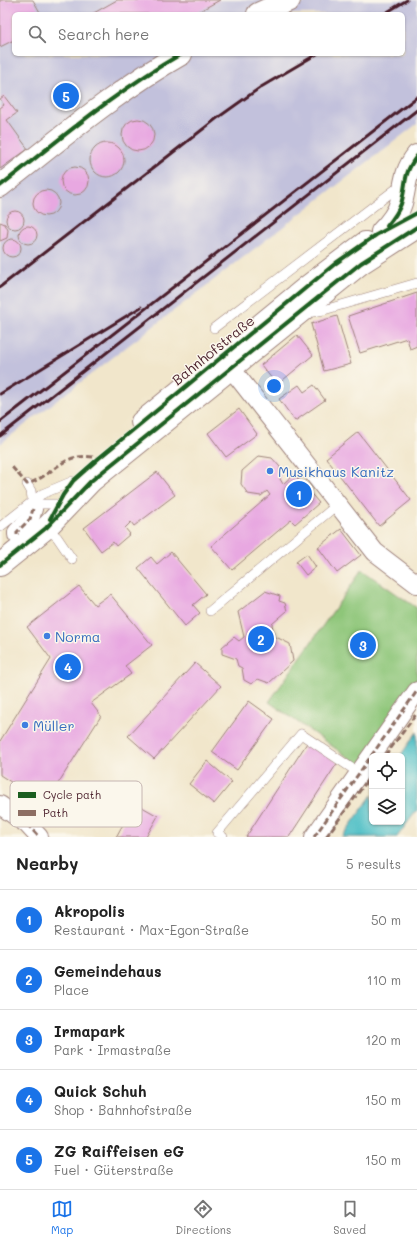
<!DOCTYPE html>
<meta charset="utf-8">
<style>
body{margin:0;font-family:Mali,sans-serif;background:#f2f2f2;color:#222}
.controls{position:absolute;right:12px;bottom:12px;display:grid;overflow:hidden;border-radius:6px;box-shadow:0 1px 3px #0004}
.controls button{width:36px;height:36px;display:grid;place-items:center;padding:0;border:0;border-bottom:1px solid #e0e0e0;background:#fff;color:#222;font:20px sans-serif}
.you{position:absolute;left:274px;top:386px;width:14px;height:14px;margin:-10px;border:3px solid #fff;border-radius:50%;background:#1a73e8;box-shadow:0 0 0 6px #1a73e833}
.badge{display:grid;place-items:center;width:26px;height:26px;border-radius:50%;background:#1a73e8;color:#fff;font-size:13px;font-weight:700}
.pin{position:absolute;translate:-50% -50%;border:2px solid #fff;box-shadow:0 1px 4px #0006}
.list{margin:0;padding:0;list-style:none}
h2{display:flex;justify-content:space-between;align-items:center;height:52px;margin:0;padding:0 16px;font-size:17px}
h2 small{font-size:13px;font-weight:400;color:#767676}
.list li{display:grid;grid-template-columns:26px 1fr auto;gap:12px;align-items:center;box-sizing:border-box;height:60px;padding:0 16px;border-top:1px solid #e0e0e0}
.list b{display:block;font-size:15px;white-space:nowrap}
.list p{margin:0;font-size:13px;white-space:nowrap;color:#767676}
.list em{font-size:13px;font-style:normal;color:#767676}
.icon{flex:none;width:22px;height:22px;fill:none;stroke:currentColor;stroke-width:2;stroke-linecap:round;stroke-linejoin:round}
.map{position:relative;flex:none;width:417px;height:837px;overflow:hidden}
.search{position:absolute;background:#fff;box-shadow:0 1px 3px #0004;left:12px;right:12px;top:12px;height:44px;display:flex;align-items:center;gap:10px;box-sizing:border-box;padding:0 14px;border-radius:6px;color:#767676;font-size:15px}
.sheet{height:352px;background:#fff}
nav{display:flex;justify-content:space-around;align-items:center;box-sizing:border-box;height:56px;border-top:1px solid #e0e0e0;background:#fff;font-size:11px;color:#767676}
nav a{display:grid;justify-items:center;gap:2px}
nav .on{color:#1a73e8}
.map>svg:first-child{display:block}
</style>
<div class="map">
<svg width="417" height="837" viewBox="0 0 417 837">
<rect width="100%" height="100%" fill="#fbf7ec"/>
<filter id="ink" filterUnits="userSpaceOnUse"><feTurbulence type="fractalNoise" baseFrequency=".025" numOctaves="2"/><feDisplacementMap in="SourceGraphic" scale="8" xChannelSelector="R" yChannelSelector="G"/><feConvolveMatrix kernelMatrix="1 2 1 2 8 2 1 2 1" color-interpolation-filters="sRGB"/></filter>
<filter id="wash" filterUnits="userSpaceOnUse"><feTurbulence type="fractalNoise" baseFrequency=".012" numOctaves="4" result="noise"/><feDisplacementMap in="SourceGraphic" scale="16" xChannelSelector="R" yChannelSelector="G"/><feGaussianBlur stdDeviation="0.9" result="paint"/><feColorMatrix in="noise" values="0 0 0 0 0 0 0 0 0 0 0 0 0 0 0 0 0 1.4 0 .05"/><feComposite in="paint" operator="in"/></filter>
<g filter="url(#wash)">
<rect width="100%" height="100%" fill="#f1e6cb"/>
<polygon fill="#c2c1dc" points="0,0 270,0 276,14 14,14 14,54 403,54 403,14 280,14 311,0 417,0 417,124 0,444"/>
<polygon fill="#8ec679" stroke="#6c7252" points="362,570 417,608 417,683 359,765 269,702"/>
<polygon fill="#50bfc6" stroke="#4d6f78" points="417,732 417,810 397,837 342,837 372,795 372,822 402,822 402,756 400,756"/>
<g id="blocks">
<g fill="#e8a8e1">
<polygon points="0,0 33,0 41,14 14,14 14,40 0,47"/>
<polygon points="117,0 220,0 194,14 92,14"/>
<polygon points="4,96 17,113 7,120 28,149 0,169 0,108 4,105 0,99"/>
<circle cx="138" cy="135" r="16"/>
<circle cx="107" cy="160" r="17"/>
<circle cx="75" cy="181" r="14"/>
<circle cx="46" cy="203" r="13"/>
<circle cx="15" cy="220" r="9"/>
<polygon points="0,222 5,224 8,230 7,238 0,241"/>
<circle cx="28" cy="235" r="9"/>
<circle cx="12" cy="248" r="9"/>
<polygon points="417,293 417,346 410,349 407,338 360,353 348,316"/>
<polygon points="337,316 351,364 324,371 311,324"/>
<polygon points="297,335 313,355 277,385 261,365"/>
<polygon points="299,385 304,392 314,385 325,400 295,421 279,399"/>
<polygon points="239,409 257,434 226,457 208,433"/>
<polygon points="358,432 411,500 379,526 326,458"/>
<polygon points="259,456 272,458 280,467 280,479 283,484 294,474 319,503 295,524 291,520 232,570 211,546 270,495 267,491 261,496 248,494 241,484 242,471"/>
<polygon points="157,472 175,495 134,526 131,522 125,528 130,534 116,546 113,542 101,551 84,528"/>
<polygon points="341,529 361,555 337,573 318,547"/>
<polygon points="171,552 206,594 193,605 200,613 185,626 138,568 151,557 157,564"/>
<polygon points="307,554 316,567 306,575 296,562"/>
<polygon points="79,586 95,605 110,594 152,645 125,666 131,674 91,703 101,716 45,804 0,775 0,741 51,659 27,627"/>
<polygon points="265,591 280,596 279,601 285,603 287,611 272,624 274,636 290,644 293,661 269,683 258,679 251,684 244,680 242,668 238,666 236,659 222,654 222,647 234,637 239,641 244,637 238,612"/>
<polygon points="195,663 221,686 154,759 128,736"/>
<polygon points="249,701 274,719 237,770 212,752"/>
<polygon points="307,743 338,762 289,837 246,837"/>
<polygon points="207,761 232,782 214,804 189,784"/>
<polygon points="135,803 158,816 146,837 116,837"/>
</g>
</g>
</g>
<g filter="url(#ink)">
<use href="#blocks" fill-opacity="0" stroke="#9e827b" stroke-width="1"/>
<g fill="none" stroke-linecap="round" stroke-linejoin="round">
<defs>
<g id="lane">
<polyline points="307,313 324,310 417,283"/>
<polyline points="214,328 401,185"/>
<polyline points="27,484 31,491 33,506"/>
<polyline points="30,504 65,504"/>
<polyline points="0,527 42,494 73,481"/>
<polyline points="46,528 57,537 72,559"/>
<polyline points="210,611 338,504"/>
<polyline points="223,837 217,833 301,734 359,773"/>
</g>
<g id="street">
<polyline points="223,358 375,552 417,584"/>
<polyline points="17,535 17,532 30,519 33,509"/>
<polyline points="0,805 27,824 39,837"/>
<polyline points="314,837 417,691"/>
</g>
<g id="secondary">
<polyline points="258,14 289,0"/>
<path d="M0,186C59,140 116,91 181,54"/>
<path d="M382,232C390,224 398,214 401,203C406,184 404,173 417,156"/>
<polyline points="142,422 307,287 365,243"/>
<polyline points="0,565 46,528 91,481 361,263 417,227"/>
</g>
</defs>
<use href="#lane" stroke="#9e827b" stroke-width="10"/>
<use href="#street" stroke="#9e827b" stroke-width="20"/>
<use href="#secondary" stroke="#9e827b" stroke-width="24"/>
<use href="#lane" stroke="#fff" stroke-width="9"/>
<use href="#street" stroke="#fff" stroke-width="18"/>
<use href="#secondary" stroke="#fff" stroke-width="22"/>
<g stroke="#4a1f2b" stroke-width="3">
<polyline points="384,14 407,0"/>
<polyline points="0,287 216,119 261,87 317,54"/>
<polyline points="0,394 141,307"/>
<polyline points="0,422 417,97"/>
<polyline points="0,436 417,110"/>
</g>
<g stroke="#8d6e63" stroke-width="3" stroke-dasharray="6 3" stroke-linecap="butt">
<path d="M12,467L27,484C58,474 61,450 99,458"/>
<polyline points="17,535 17,532 30,519 33,509"/>
<polyline points="385,756 417,713"/>
<polyline points="27,824 39,837"/>
<polyline points="314,837 417,691"/>
<polyline points="326,837 372,774"/>
</g>
<defs>
<g id="cycleway">
<path d="M0,186C59,140 116,91 181,54"/>
<path d="M387,226C393,219 398,212 401,204C407,184 402,175 417,156"/>
<polyline points="50,519 63,495 73,481 99,458 336,263 376,235 417,213"/>
<polyline points="0,565 46,528 91,481 361,263 417,227"/>
</g>
</defs>
<use href="#cycleway" stroke="#fbf7ec" stroke-width="6"/>
<use href="#cycleway" stroke="#1b5e20" stroke-width="4"/>
</g>
</g>
<g fill="#3f7fe0" stroke="#fbf7ec" stroke-width="1.5">
<circle cx="270" cy="471" r="4"/>
<circle cx="47" cy="636" r="4"/>
<circle cx="25" cy="725" r="4"/>
</g>
<g text-anchor="middle" dominant-baseline="central" stroke-width="3" stroke-linejoin="round" paint-order="stroke">
<g font-size="14" fill="#4a1f2b" stroke="#fbf7ec">
<text transform="translate(213 350) rotate(-39)">Bahnhofstraße</text>
</g>
<g font-size="14" fill="#366cbe" stroke="#fbf7ec" text-anchor="start">
<text x="278" y="471">Musikhaus Kanitz</text>
<text x="55" y="636">Norma</text>
<text x="33" y="725">Müller</text>
</g>
</g>
<rect x="10" y="781" width="132" height="46" rx="6" fill="#fbf7ec" stroke="#c6b6b2" stroke-width="1"/>
<rect x="18" y="792" width="18" height="6" fill="#1b5e20"/>
<rect x="18" y="810" width="18" height="6" fill="#8d6e63"/>
<g font-size="11" fill="#4a1f2b">
<text x="43" y="799">Cycle path</text>
<text x="43" y="817">Path</text>
</g>
</svg>
<div class="controls">
<button><svg class="icon" aria-label="locate" viewBox="0 0 24 24"><circle cx="12" cy="12" r="6"/><path d="M12 2v4M12 18v4M2 12h4M18 12h4"/></svg></button>
<button><svg class="icon" aria-label="layers" viewBox="0 0 24 24"><path d="M12 4l9 5-9 5-9-5zM3 14l9 5 9-5"/></svg></button>
</div>
<div class="you"></div>
<div class="pin badge" style="left:299px;top:494px">1</div>
<div class="pin badge" style="left:261px;top:639px">2</div>
<div class="pin badge" style="left:363px;top:645px">3</div>
<div class="pin badge" style="left:68px;top:667px">4</div>
<div class="pin badge" style="left:66px;top:96px">5</div>
<div class="search"><svg class="icon" aria-label="search" viewBox="0 0 24 24"><circle cx="10" cy="10" r="6"/><path d="M15 15l6 6"/></svg>Search here</div>
</div>
<section class="sheet">
<h2>Nearby<small>5 results</small></h2>
<ul class="list">
<li><span class="badge">1</span><div><b>Akropolis</b><p>Restaurant · Max-Egon-Straße</p></div><em>50 m</em></li>
<li><span class="badge">2</span><div><b>Gemeindehaus</b><p>Place</p></div><em>110 m</em></li>
<li><span class="badge">3</span><div><b>Irmapark</b><p>Park · Irmastraße</p></div><em>120 m</em></li>
<li><span class="badge">4</span><div><b>Quick Schuh</b><p>Shop · Bahnhofstraße</p></div><em>150 m</em></li>
<li><span class="badge">5</span><div><b>ZG Raiffeisen eG</b><p>Fuel · Güterstraße</p></div><em>150 m</em></li>
</ul>
</section>
<nav>
<a class="on"><svg class="icon" aria-label="map" viewBox="0 0 24 24"><path d="M3 6l6-2 6 2 6-2v14l-6 2-6-2-6 2zM9 4v14M15 6v14"/></svg>Map</a>
<a><svg class="icon" aria-label="directions" viewBox="0 0 24 24"><path d="M12 3l9 9-9 9-9-9zM9 14v-3h6M13 9l2 2-2 2"/></svg>Directions</a>
<a><svg class="icon" aria-label="saved" viewBox="0 0 24 24"><path d="M7 4h10v16l-5-4-5 4z"/></svg>Saved</a>
</nav>
